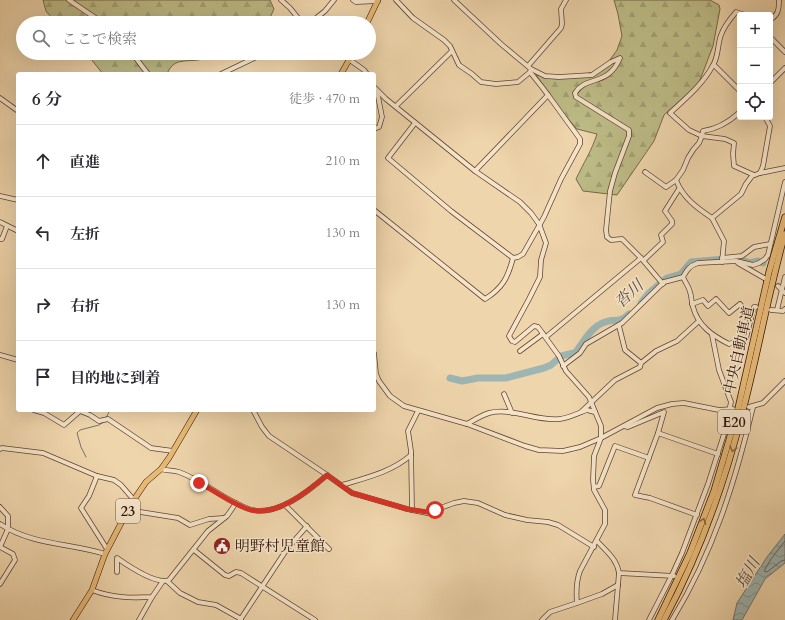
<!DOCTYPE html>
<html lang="ja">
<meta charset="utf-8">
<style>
body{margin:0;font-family:Cardo,"Noto Serif JP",serif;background:#f7f7f7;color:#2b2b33}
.controls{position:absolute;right:12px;top:12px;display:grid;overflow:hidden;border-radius:4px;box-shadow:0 4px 16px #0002}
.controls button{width:36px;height:36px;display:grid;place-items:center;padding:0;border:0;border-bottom:1px solid #e1e1e2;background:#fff;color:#2b2b33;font:20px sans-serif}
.stop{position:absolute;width:12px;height:12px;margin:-9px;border:3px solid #d93025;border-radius:50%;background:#fff}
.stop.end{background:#d93025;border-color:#fff;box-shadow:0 1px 4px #0008}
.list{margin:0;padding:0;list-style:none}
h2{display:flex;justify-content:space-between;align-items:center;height:52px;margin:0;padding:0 16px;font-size:17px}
h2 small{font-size:13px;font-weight:400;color:#7c7c81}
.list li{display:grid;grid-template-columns:26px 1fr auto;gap:12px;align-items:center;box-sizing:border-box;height:72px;padding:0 16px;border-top:1px solid #e1e1e2}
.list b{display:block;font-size:15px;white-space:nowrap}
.list em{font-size:13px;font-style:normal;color:#7c7c81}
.icon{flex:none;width:22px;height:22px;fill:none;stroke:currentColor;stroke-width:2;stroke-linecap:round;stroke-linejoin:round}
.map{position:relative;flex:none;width:785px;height:620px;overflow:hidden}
.search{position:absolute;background:#fff;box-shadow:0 4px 16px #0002;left:16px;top:16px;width:360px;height:44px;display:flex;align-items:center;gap:10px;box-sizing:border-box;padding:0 14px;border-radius:22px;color:#7c7c81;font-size:15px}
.panel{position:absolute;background:#fff;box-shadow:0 4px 16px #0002;left:16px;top:72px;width:360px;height:340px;border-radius:4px}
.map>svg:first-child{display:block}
</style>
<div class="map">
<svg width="785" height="620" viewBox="0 0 785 620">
<defs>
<pattern id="forest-firs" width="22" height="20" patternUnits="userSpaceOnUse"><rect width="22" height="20" fill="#bdbc87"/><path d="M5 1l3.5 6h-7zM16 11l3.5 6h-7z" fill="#a3a173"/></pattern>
<pattern id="water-waves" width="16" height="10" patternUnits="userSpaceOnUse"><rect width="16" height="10" fill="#9db6b4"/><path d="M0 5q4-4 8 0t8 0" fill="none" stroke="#819390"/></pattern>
</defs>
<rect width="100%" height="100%" fill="#efd5ac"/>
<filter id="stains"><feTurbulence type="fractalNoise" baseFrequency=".005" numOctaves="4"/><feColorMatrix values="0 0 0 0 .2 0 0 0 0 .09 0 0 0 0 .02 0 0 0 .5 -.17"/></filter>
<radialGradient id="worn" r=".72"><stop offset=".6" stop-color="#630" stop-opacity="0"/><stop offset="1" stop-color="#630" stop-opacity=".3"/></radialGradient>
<g fill="url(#forest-firs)" stroke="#776848">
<polygon points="43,0 270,0 274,9 268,22 266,23 56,23 46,11"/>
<path d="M614,0H710L719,5L720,9L713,46L700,80L695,87L664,115L654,141L617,195L583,191L576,179C583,164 592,150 597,134L577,129L563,113L536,75L568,78L598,71L607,64L617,50L622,36L618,14Z"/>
<path d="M90,53H221C215,55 209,58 203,59C188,63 174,56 167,74H103L91,59Z"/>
</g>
<polygon fill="url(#water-waves)" stroke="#72756f" points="785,534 785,563 765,579 742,620 733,620 737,603 767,557"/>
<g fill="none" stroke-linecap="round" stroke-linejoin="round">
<polyline stroke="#67655e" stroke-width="1" points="785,541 771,559 764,571 767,572 781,561 785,560"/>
<g stroke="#72756f" stroke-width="1">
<polyline points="106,418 110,410"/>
<polyline points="86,457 81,447 77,433 80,430 99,425 104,422"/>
</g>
<g stroke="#9db6b4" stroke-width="7">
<polyline points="641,303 649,293 667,278 681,274 691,262 736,258 750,263 758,261 763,263"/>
<path d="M450,378L462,381L478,378H506L544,368L551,365L561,356L574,353L576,352C584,341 592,326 605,322C617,318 618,324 629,314"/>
</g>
<defs>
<g id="minor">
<polyline points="69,0 103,23"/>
<polyline points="281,0 290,8 302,23"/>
<polyline points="353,0 356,2 378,1"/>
<polyline points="396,0 413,18 444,40 450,46 459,65 472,74 481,82 496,84 518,82 530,72"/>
<polyline points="454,0 501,44 531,69 530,72 542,87 548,95 475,171"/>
<path d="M770,20C778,15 779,10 779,0"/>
<polyline points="310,23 325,11 334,0"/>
<polyline points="770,37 785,52"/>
<polyline points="132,53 148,74"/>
<polyline points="340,53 364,70 367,74"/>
<polyline points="714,65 740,91"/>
<polyline points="528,66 561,28 562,24 561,9 566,0"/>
<path d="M531,69L545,76L559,77L592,75L611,62L620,58C608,87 586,75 575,93L576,97L629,130V136L615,173L610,191L606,230L607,237L611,240L622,239L641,258L663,284"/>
<polyline points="221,74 265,53"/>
<polyline points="770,83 785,68"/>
<path d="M374,87L386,99L475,171L520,202L531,213L539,224L546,243L541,260L540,277L529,299L509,336L512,341L515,342L534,326L538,327L559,356L566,371L589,397L601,426V438L594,456L593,480L594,490L605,510V524L580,571C576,582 576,592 577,603L550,612L542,620"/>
<polyline points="0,98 18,111"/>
<polyline points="396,106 452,51"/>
<path d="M740,112C729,122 718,129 703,131L702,136L689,130L670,113C685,99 702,85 712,67C719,57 717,46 721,35C724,26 730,19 736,12L745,15"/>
<polyline points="415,123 388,158 451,211 513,258"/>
<polyline points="374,129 379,127 382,117 377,91"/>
<polyline points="645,172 666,187 676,180"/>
<polyline points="760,173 763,166 770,126 765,117"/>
<polyline points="0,196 18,200"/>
<path d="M374,210L485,299C503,288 508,277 513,258L518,257L523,254L527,247L544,217L561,179L580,144V139L548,95"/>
<path d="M712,218C697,208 683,198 676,180L683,170L688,158L693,150L699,143L702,136L725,139L734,143L733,154L734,166L754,175"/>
<polyline points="0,222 18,231"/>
<polyline points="0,239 2,239 7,226"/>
<polyline points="722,258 742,256 754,247 770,244"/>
<polyline points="644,260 663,242 661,235 672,224 672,221 665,211 679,189"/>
<polyline points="722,262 724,241 712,218 741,194 746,184 752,176 760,173 785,168"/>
<polyline points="738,263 764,278"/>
<path d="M683,277C685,282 689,287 690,292C692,297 691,302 693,307C698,326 713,336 729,344L746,338L751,318"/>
<polyline points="778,286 785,293"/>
<polyline points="692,304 703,300 708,306 716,299 729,313 740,304 751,318 754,307 756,307"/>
<polyline points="771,310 783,311 785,309"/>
<polyline points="777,310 785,277"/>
<polyline points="619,326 625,350 641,363"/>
<polyline points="546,337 641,258"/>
<polyline points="520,351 543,334"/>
<polyline points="374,353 376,374 379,381 390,396 404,406 467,424 525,446 539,450 563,451 580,447 601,438 657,408 672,404 684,403 719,410 733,409"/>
<polyline points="0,355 18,360"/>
<path d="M563,366L580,353L586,344L622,323L664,282L668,281L683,277C687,270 689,266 698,263L736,261L753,265L759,263L765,259L768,255L785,182"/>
<polyline points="504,394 512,413"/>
<polyline points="749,407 763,403 785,381"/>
<polyline points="34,410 44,413 64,425 80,411 90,415 99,421 108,419 151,448 173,451"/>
<polyline points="253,410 262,427 269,436 327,475 352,493 407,509 427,513 454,503 464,501 478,503 505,515 527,520 548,522 558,525 594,547"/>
<polyline points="581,412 615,380 640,367 641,363 656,351 677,341 699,321"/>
<path d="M467,424C474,420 482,415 489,413C513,407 537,422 560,419C569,418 578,413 587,410L595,412"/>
<polyline points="624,426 628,427 664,412 658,433 635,495 650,498 697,515"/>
<polyline points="658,433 718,454"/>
<polyline points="0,449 2,448 43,453 97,476 114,480 121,485 134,500"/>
<path d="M161,469C167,471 173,470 179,472C204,481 224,500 249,509C276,518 309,491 327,475"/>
<polyline points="97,476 89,496 81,508 107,549"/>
<path d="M342,485C365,478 392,472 411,455"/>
<polyline points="594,487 599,486 615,446 649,458"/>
<polyline points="285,505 329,549"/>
<polyline points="0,507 8,516 8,529 0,547 13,554 15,560 0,584"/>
<polyline points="128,510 178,518 190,525 209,519 224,518"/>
<polyline points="412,510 411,451 408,431 418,411"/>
<path d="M0,524C32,545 70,543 105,554"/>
<path d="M597,541C606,551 617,559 619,573L674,576"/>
<polyline points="194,550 225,575 229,576 236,572 241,573 315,620"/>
<path d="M117,572V558C127,565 156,585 169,580L208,531L227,516L236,503"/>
<polyline points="167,581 180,593 198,602 216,605 241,619"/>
<path d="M92,590C112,598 131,598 152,597L163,581"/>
<polyline points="577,603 602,594 618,585"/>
<polyline points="139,620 152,597"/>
<polyline points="240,620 287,549 307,526"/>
<polyline points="615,620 619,573"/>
<polyline points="649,620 672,575 682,553 708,484 725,431 731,402 719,370 712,335"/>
<path d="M672,620C713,553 735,483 753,407"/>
</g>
<g id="major">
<polyline points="367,23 378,0"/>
<polyline points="341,74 353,53"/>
<polyline points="73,620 92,590 105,554 131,504 146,482 161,469 169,458 197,410"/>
</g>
<g id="highway">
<polyline points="658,620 690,553 714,491 737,413 769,272 785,217"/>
<path d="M664,620C699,555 724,485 742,414C758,354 768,293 785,234"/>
</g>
</defs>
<use href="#minor" stroke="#604431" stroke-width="5.5"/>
<use href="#major" stroke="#311408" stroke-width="6"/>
<use href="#highway" stroke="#311408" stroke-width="7"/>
<use href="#minor" stroke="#f5e4c9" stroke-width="4"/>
<use href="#major" stroke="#e8ba76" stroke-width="5"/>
<use href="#highway" stroke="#e8ba76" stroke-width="5.5"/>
</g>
<defs><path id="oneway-chevron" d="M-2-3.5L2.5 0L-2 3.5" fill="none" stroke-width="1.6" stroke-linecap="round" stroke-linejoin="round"/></defs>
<g stroke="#8c673f">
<use href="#oneway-chevron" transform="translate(733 449) rotate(105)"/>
<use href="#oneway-chevron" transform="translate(703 521) rotate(-69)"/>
</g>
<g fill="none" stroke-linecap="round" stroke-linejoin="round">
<path stroke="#d93025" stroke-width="5" d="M199,483C216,491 233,505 251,510C279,516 308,491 327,475L352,493L407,509L427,512L435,510"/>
</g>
<defs>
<symbol id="civic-disc" viewBox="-11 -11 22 22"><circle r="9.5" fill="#8f2418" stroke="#f5e4c9"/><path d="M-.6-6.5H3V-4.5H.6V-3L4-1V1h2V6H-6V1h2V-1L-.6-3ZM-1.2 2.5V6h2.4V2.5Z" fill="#fff"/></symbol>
</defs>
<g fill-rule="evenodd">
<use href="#civic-disc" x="212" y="536" width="20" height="20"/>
</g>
<g text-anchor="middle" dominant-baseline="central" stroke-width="3" stroke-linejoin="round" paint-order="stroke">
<g fill="#f5e4c9" stroke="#6c5242" stroke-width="1">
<rect x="718" y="410" width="32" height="24" rx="3"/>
<rect x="116" y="499" width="24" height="24" rx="3"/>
</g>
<g font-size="14" font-weight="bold" fill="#311408">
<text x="734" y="422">E20</text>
<text x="128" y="511">23</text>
</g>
<g font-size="15" fill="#311408" stroke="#f5e4c9">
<text transform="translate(739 350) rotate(-77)">中央自動車道</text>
</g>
<g font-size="15" fill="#311408" stroke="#f5e4c9" text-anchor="start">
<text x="235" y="546">明野村児童館</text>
</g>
<g font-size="16" font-style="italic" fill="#574d44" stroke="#f5e4c9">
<text transform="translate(629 294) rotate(-43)">沓川</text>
<text transform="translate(748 573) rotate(-61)">塩川</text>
</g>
</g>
<rect width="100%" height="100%" filter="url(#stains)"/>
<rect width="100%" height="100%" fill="url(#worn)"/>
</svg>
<div class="controls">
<button>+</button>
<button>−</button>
<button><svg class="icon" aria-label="locate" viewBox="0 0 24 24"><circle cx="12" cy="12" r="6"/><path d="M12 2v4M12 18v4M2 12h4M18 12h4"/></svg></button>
</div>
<div class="stop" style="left:435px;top:510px"></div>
<div class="stop end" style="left:199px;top:483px"></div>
<div class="search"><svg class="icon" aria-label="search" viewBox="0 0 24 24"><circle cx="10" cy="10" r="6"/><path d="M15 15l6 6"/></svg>ここで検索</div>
<section class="panel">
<h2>6 分<small>徒歩 · 470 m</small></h2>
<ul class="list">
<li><svg class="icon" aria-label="ahead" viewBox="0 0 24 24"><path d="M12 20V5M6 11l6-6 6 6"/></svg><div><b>直進</b></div><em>210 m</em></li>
<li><svg class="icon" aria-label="left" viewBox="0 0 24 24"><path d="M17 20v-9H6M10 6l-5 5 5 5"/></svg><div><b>左折</b></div><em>130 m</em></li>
<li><svg class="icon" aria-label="right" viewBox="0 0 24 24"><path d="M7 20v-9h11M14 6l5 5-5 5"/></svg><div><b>右折</b></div><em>130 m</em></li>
<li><svg class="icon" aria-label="arrive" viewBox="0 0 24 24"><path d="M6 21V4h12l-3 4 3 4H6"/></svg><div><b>目的地に到着</b></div></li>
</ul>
</section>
</div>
